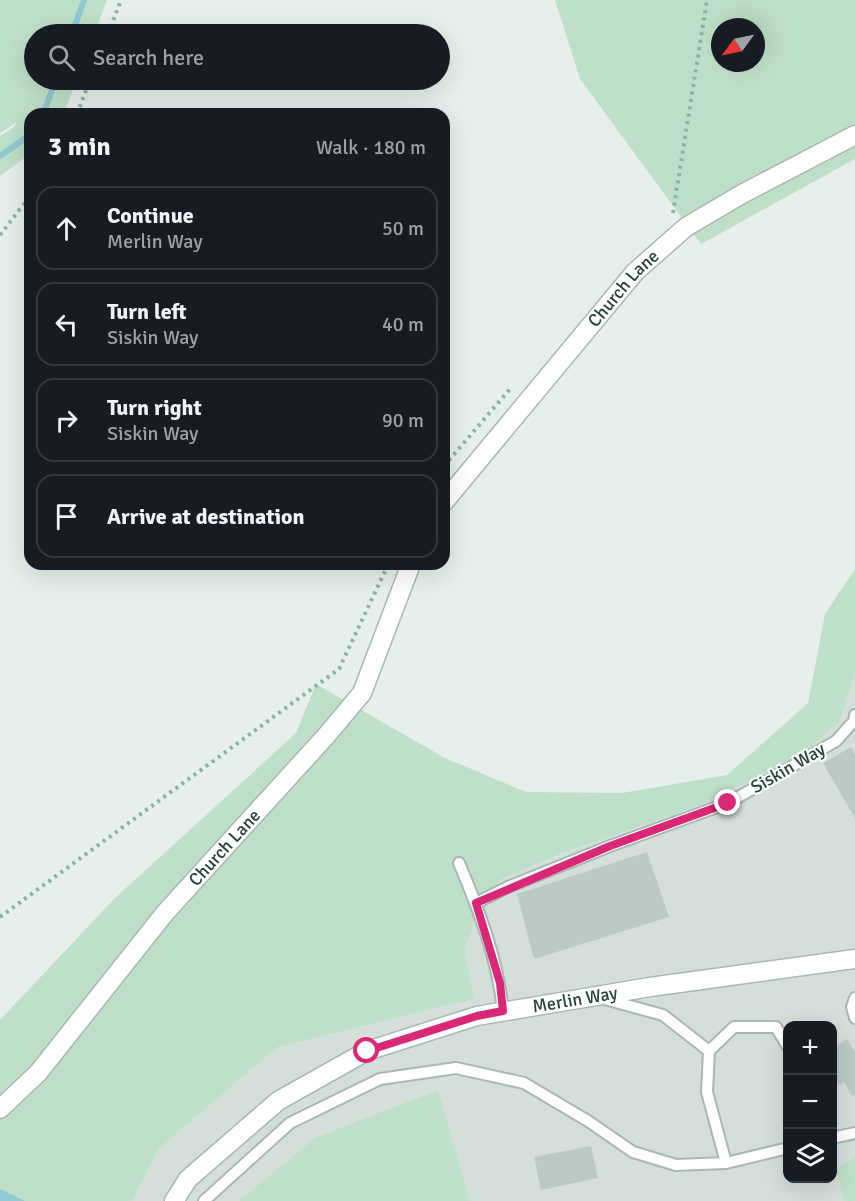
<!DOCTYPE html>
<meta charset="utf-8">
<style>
body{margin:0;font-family:Signika,sans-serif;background:#20242c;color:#f1f3f6}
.controls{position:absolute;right:18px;bottom:18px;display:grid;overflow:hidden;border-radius:12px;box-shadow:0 6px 24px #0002}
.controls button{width:54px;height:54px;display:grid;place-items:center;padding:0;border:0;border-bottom:2px solid #363941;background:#171b24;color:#f1f3f6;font:30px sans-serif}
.compass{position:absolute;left:711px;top:18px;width:54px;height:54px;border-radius:50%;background:#171b24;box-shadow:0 6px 24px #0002;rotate:237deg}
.stop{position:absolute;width:18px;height:18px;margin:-14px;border:4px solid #db2777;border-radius:50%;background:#fff}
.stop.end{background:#db2777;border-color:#fff;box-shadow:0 2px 6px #0008}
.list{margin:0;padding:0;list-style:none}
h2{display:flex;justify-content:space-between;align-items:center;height:78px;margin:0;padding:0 24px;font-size:26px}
h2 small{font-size:20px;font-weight:400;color:#9ea1a6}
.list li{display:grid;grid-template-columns:39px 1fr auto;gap:18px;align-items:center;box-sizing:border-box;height:84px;margin:0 12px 12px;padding:0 12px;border:2px solid #363941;border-radius:18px}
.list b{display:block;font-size:22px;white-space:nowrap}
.list p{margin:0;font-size:20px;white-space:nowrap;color:#9ea1a6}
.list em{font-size:20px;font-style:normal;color:#9ea1a6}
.icon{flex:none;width:33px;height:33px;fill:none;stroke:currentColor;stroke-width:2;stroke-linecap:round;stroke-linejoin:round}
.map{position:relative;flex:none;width:855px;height:1201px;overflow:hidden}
.search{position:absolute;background:#171b24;box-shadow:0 6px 24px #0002;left:24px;top:24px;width:426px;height:66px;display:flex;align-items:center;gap:15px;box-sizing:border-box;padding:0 21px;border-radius:33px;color:#9ea1a6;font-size:22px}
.panel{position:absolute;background:#171b24;box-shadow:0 6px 24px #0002;left:24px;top:108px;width:426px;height:462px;border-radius:18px}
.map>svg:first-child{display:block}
</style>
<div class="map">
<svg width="855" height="1201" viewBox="0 0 855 1201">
<rect width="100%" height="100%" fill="#e6efeb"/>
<path fill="#d4dfda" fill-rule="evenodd" d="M855,672V1201H132L159,1149L278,1047L474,999L465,951L477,912L502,879L558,855L698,806L840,722ZM788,1026H832V1178H788Z"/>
<g fill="#bfe0c8" fill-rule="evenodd">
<polygon points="0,0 107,0 94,34 34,34 34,80 77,80 63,114 30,114 30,154 0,176 0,136 13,128 17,122 0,133"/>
<path d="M555,0H855V159L701,244L580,79ZM720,27H756V63H720Z"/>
<polygon points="855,569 855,672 840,722 801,754 698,806 558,855 502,879 477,912 465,951 474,999 278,1047 159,1149 132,1201 0,1201 0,1020 115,898 296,733 316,684 445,758 526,792 622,793 727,775 808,703 825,614"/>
<polygon points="438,1090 470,1201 239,1201 315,1138"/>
<polygon points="855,1158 855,1201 844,1201 836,1168"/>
</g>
<polygon fill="#8ec9d4" points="0,1189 25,1201 0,1201"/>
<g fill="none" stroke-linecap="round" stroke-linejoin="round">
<g stroke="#8ec9d4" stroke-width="6">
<polyline points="72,34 84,0"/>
<polyline points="43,114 56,80"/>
<polyline points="0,156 30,135"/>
</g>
</g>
<g fill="#bbcac4">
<polygon points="851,747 855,755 855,818 823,763"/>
<polygon points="647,852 669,917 534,959 517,894"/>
<polygon points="847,1039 855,1052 855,1094 852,1096 844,1082 839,1085 832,1076 832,1049"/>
<polygon points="591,1146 598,1178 541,1190 534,1157"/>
</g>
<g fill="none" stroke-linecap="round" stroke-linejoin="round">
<defs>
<g id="lane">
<path d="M459,863C479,910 498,960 503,1011"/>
<polyline points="476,903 508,887 610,846 728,803 836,741 854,721 855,715"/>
<polyline points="601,998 663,1015 709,1051"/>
<polyline points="855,998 852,1007 855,1018"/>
<polyline points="832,1138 855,1133"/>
<polyline points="726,1163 707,1092 709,1051 734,1027 776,1027 788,1047"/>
<polyline points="204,1201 290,1123 380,1079 456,1068 524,1083 588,1121 633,1152 676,1165 726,1163 788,1148"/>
</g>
<g id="street">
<path id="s1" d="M444,502L635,272L686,227L742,194L855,135"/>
<path id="s2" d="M0,1109L38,1073L165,913L326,736L362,693L411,564"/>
<path id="s3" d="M174,1201L188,1179L278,1101L367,1051L477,1016L650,987L855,959"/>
</g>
</defs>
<use href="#lane" stroke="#a8b8b2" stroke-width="14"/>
<use href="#street" stroke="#a8b8b2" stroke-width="21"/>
<g stroke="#86b3a5" stroke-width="4" stroke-dasharray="3 4.5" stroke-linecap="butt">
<polyline points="108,34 121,0"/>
<polyline points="77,114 90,80"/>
<polyline points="673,213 707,0"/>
<polyline points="0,235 30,196"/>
<polyline points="444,466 510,389"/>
<polyline points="0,917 339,669 387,567"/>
</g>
<use href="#lane" stroke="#fff" stroke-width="10"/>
<use href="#street" stroke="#fff" stroke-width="18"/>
</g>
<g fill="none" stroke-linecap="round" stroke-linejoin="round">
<polyline stroke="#db2777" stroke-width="8" points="367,1051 477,1016 503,1011 500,983 476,903 610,846 728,803"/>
</g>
<g text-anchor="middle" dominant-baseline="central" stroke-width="4.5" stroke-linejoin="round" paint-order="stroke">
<g font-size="18" fill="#24423a" stroke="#f7fbf9">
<text stroke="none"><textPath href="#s1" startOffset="279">Church Lane</textPath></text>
<text transform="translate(788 768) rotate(-30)">Siskin Way</text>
<text stroke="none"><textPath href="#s2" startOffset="345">Church Lane</textPath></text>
<text stroke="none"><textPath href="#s3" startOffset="462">Merlin Way</textPath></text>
</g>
</g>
</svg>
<div class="controls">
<button>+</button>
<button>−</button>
<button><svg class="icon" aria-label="layers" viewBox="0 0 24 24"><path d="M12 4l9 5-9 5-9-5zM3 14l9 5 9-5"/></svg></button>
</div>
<svg class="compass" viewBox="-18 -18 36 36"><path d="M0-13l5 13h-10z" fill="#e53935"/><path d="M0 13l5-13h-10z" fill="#9ea1a6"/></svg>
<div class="stop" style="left:367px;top:1051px"></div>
<div class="stop end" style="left:728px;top:803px"></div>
<div class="search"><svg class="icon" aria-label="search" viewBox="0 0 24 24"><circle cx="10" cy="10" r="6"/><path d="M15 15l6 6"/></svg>Search here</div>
<section class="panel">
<h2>3 min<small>Walk · 180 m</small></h2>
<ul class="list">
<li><svg class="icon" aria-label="ahead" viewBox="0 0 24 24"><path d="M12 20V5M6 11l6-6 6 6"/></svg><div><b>Continue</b><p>Merlin Way</p></div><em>50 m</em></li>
<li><svg class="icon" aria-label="left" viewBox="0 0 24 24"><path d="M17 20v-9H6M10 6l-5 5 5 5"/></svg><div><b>Turn left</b><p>Siskin Way</p></div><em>40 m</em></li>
<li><svg class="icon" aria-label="right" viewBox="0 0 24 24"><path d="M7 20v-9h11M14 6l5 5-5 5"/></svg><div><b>Turn right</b><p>Siskin Way</p></div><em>90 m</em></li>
<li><svg class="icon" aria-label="arrive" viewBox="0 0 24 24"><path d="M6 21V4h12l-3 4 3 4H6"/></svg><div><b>Arrive at destination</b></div></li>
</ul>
</section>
</div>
